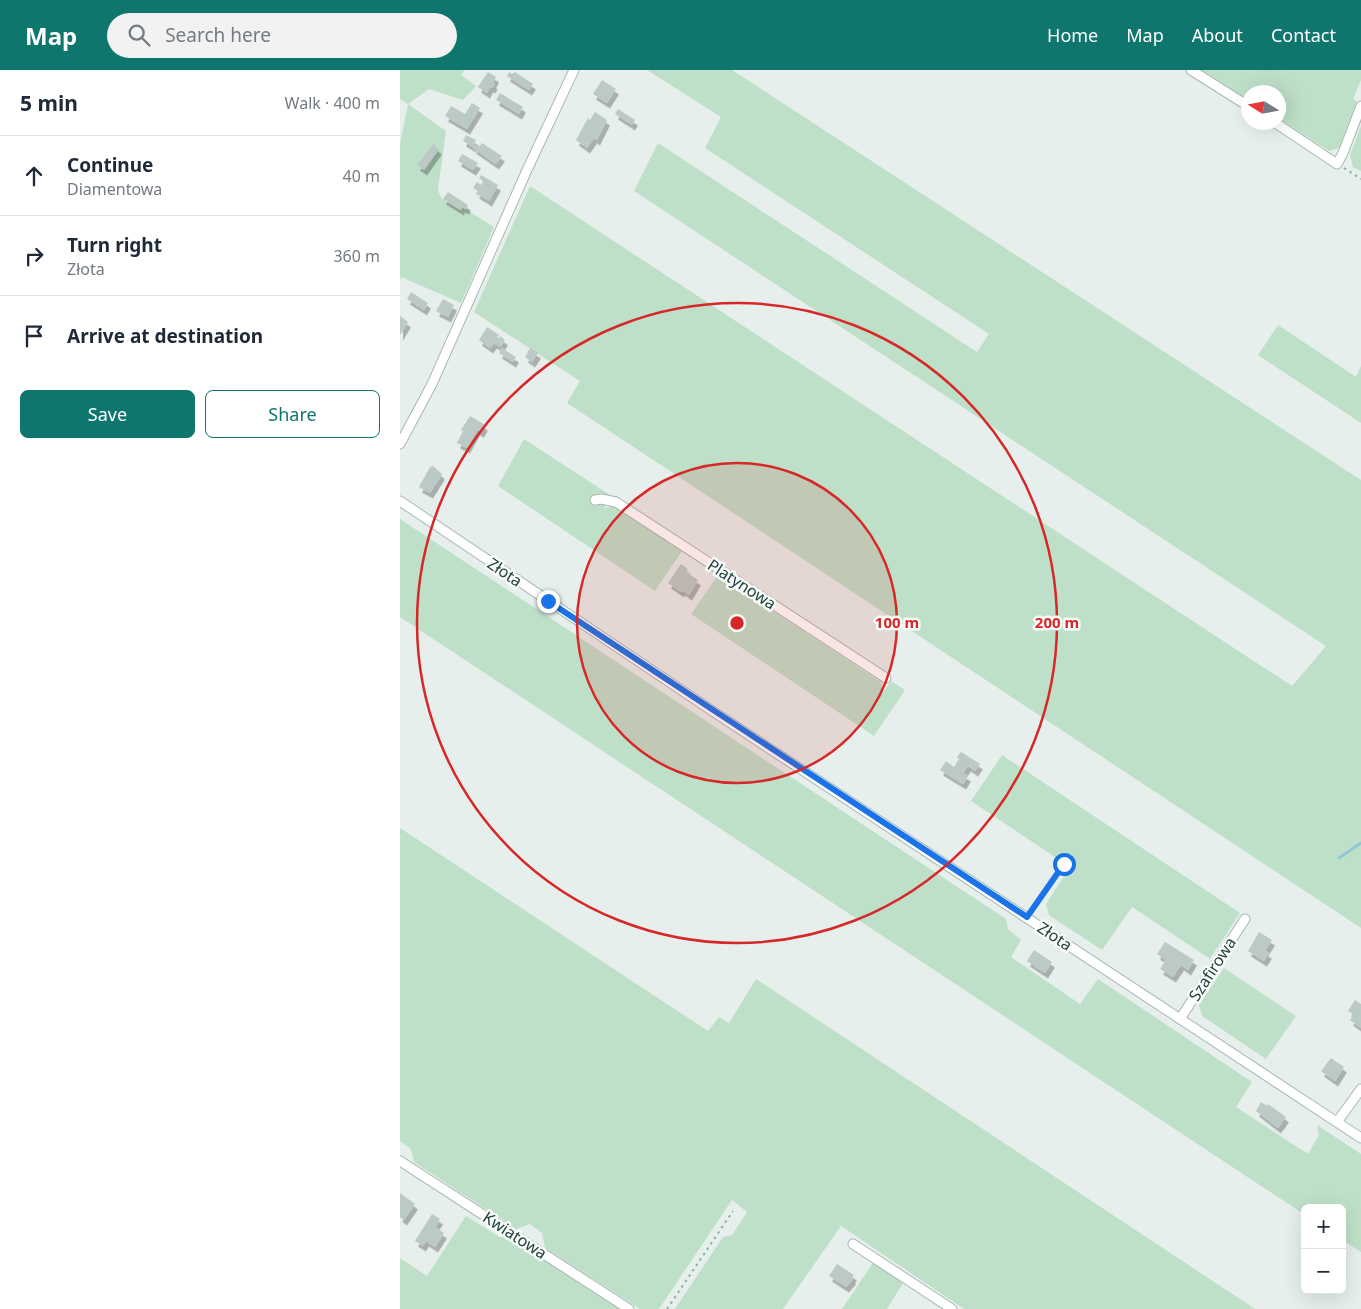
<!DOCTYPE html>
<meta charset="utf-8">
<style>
body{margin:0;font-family:"Noto Sans",sans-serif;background:#f2f2f3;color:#1f2937}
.controls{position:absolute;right:15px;bottom:15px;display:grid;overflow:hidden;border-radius:8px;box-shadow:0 5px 20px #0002}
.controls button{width:45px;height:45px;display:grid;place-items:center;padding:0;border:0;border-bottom:1px solid #e0e1e3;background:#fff;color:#1f2937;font:25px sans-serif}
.compass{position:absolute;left:841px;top:15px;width:45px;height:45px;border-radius:50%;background:#fff;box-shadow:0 5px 20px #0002;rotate:281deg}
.stop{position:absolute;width:15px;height:15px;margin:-11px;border:4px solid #1a73e8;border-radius:50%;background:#fff}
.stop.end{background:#1a73e8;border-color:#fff;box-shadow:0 1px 5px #0008}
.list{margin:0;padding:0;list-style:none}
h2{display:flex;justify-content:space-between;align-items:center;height:65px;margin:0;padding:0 20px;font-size:21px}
h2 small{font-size:16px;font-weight:400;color:#747a83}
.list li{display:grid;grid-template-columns:32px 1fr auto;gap:15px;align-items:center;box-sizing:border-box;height:80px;padding:0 20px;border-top:1px solid #e0e1e3}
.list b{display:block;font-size:19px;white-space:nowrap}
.list p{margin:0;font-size:16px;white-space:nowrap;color:#747a83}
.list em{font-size:16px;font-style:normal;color:#747a83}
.actions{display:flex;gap:10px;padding:15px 20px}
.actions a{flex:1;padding:11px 0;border:1px solid #0f766e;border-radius:8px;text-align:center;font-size:18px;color:#0f766e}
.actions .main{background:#0f766e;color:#fff}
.icon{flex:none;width:28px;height:28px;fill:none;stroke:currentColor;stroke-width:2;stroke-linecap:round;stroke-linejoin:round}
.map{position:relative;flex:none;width:961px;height:1239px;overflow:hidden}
header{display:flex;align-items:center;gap:30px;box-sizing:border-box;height:70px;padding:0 25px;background:#0f766e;color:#fff}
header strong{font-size:24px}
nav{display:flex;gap:28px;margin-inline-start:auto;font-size:18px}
.search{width:350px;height:45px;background:#f2f2f3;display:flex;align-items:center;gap:12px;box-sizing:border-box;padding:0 18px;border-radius:28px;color:#747a83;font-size:19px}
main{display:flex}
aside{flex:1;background:#fff}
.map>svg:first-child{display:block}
</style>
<header>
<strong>Map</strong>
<div class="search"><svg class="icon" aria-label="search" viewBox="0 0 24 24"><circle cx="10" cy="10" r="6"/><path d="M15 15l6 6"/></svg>Search here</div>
<nav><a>Home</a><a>Map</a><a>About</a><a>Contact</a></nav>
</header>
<main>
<aside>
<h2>5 min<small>Walk · 400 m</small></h2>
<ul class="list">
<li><svg class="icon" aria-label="ahead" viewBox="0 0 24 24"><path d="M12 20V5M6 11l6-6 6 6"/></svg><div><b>Continue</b><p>Diamentowa</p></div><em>40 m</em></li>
<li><svg class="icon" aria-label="right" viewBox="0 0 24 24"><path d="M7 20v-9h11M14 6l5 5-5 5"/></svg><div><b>Turn right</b><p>Złota</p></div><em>360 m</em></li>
<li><svg class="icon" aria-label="arrive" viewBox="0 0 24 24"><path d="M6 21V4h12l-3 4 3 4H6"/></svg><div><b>Arrive at destination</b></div></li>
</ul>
<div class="actions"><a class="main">Save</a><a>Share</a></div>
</aside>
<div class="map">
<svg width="961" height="1239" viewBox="0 0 961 1239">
<defs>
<filter id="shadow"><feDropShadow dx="3" dy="5.5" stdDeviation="0" flood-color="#0004"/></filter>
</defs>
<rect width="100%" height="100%" fill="#e6efeb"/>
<g fill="#bfe0c8">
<polygon points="0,0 64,0 61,5 76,16 63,30 29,19 8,34 46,61 38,120 41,128 60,140 62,137 94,157 61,233 1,207 0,211 0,74 8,34 0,29"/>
<polygon points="247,0 332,0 961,410 961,858 167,333 180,311 74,242 130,116 892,616 926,576 234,121 258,73 577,282 589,264 305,78 321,47"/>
<polygon points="801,0 961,0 961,10 953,29 957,31 939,78 929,81 879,49 878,22 848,22 848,30"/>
<polygon points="961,56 961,101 953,97 950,85"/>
<polygon points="878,255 956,307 961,296 961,353 858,285"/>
<polygon points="124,369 210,425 204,438 214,436 282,481 255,521 98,416"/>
<polygon points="0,449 606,849 608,859 621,870 611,887 680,934 698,909 852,1012 836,1037 908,1084 919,1065 917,1055 961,1084 961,1182 942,1170 942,1138 905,1138 905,1145 0,547"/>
<polygon points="318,505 481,612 483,622 491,611 505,620 474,666 291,544"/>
<polygon points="602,685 840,843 810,889 732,837 702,880 649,845 646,834 670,797 571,731"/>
<polygon points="0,758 308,961 319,947 329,953 356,909 855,1239 564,1239 441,1156 383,1239 275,1239 323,1167 332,1165 347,1142 332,1130 259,1239 240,1239 145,1178 142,1163 130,1154 116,1159 14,1092 11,1079 0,1071"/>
<polygon points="824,898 896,946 866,989 802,946 799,935"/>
<polygon points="66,1146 101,1168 105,1161 225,1239 0,1239 0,1188 27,1206"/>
<polygon points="473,1193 503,1213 487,1239 442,1239"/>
</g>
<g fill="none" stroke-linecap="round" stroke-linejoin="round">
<polyline stroke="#8ec9d4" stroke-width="3" points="939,788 961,773"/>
</g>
<g fill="#bbcac4" filter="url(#shadow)">
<polygon points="88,2 96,7 93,13 95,14 92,18 90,17 87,23 78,17"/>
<polygon points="109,2 112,4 115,2 133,14 129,20 107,6"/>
<polygon points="202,10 216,19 207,33 193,24"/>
<polygon points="100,23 123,37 119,44 96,30"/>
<polygon points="72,33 80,38 67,59 45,46 51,36 65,44"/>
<polygon points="218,39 235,50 232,55 215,44"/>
<polygon points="195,42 207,50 197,70 194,68 187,78 176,70 188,48 190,50"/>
<polygon points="66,65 76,70 73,77 63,71"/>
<polygon points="82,73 102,86 96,94 73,78 76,75 79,77"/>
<polygon points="33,74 39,79 24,100 17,95"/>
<polygon points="62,84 78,93 73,100 58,91"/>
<polygon points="81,105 98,115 89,131 76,123 78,121 73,118 77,112 81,115 83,111 79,108"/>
<polygon points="48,122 68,135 66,139 62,137 61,140 43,129"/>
<polygon points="11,222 28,233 24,240 7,229"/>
<polygon points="43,229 54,235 48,247 36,241"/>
<polygon points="0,246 8,252 0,265"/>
<polygon points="87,257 99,265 97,267 99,269 100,266 105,270 100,277 94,273 90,278 79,270"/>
<polygon points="102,278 116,287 113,292 99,283"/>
<polygon points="130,278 138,283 132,292 125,287"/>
<polygon points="70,346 85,355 81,362 77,360 67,378 57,373 63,361 61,360"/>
<polygon points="33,396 42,404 30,423 19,417 30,397"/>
<polygon points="281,494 288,499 286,502 298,510 289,525 282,520 281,522 268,513"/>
<polygon points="561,682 580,694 575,701 568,696 563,703 568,706 563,714 540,700 546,691 554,697 559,689 557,687"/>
<polygon points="859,862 872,870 865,881 869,883 864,891 848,881"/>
<polygon points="765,872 794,890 788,900 781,895 773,907 760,899 766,890 757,884"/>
<polygon points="634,880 652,892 645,903 627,891"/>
<polygon points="955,930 961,934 961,958 950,950 954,945 948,941"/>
<polygon points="931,988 944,997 935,1011 921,1001"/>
<polygon points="861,1032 867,1036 868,1034 886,1047 878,1058 856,1041"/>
<polygon points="0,1123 15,1134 4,1150 0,1147"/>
<polygon points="32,1144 40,1149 35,1157 44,1163 35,1177 26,1171 23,1176 15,1171"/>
<polygon points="437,1194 454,1205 452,1208 453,1209 446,1217 429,1206"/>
</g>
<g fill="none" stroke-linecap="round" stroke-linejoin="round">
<defs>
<g id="minor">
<polyline points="791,0 848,36"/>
<polyline points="874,52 937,94 943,83 961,36"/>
<polyline points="0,374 32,314 127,100 174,0"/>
<polyline points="195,430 201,429 216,432 486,608"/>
<polyline points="0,431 311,640 961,1068"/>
<polyline points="780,949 845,849"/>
<polyline points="937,1052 961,1019"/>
<polyline points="0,1091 229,1239"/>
<polyline points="453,1174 552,1239"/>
</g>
</defs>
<use href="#minor" stroke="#a8b8b2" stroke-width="11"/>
<g stroke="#86b3a5" stroke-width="2" stroke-dasharray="2.5 4" stroke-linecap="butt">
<polyline points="944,98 961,109"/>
<polyline points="632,839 664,794"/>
<polyline points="267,1239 333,1141"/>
</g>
<use href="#minor" stroke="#fff" stroke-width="9"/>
</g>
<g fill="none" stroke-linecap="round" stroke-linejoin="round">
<polyline stroke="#1a73e8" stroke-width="6" points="148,531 627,847 664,794"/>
</g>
<circle cx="337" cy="553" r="160" fill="#d62828" fill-opacity=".12"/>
<g fill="none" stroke="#d62828" stroke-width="2.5">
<circle cx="337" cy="553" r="160"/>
<circle cx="337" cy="553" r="320"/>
</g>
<g text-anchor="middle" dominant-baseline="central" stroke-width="5" stroke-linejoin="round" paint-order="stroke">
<g font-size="16" fill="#24423a" stroke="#f7fbf9">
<text transform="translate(105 502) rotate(34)">Złota</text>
<text transform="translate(342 514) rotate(33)">Platynowa</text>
<text transform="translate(655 866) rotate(34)">Złota</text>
<text transform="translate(812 899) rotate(-57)">Szafirowa</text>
<text transform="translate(115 1165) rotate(33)">Kwiatowa</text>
</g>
</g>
<circle cx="337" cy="553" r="8" fill="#d62828" stroke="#f7fbf9" stroke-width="2.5"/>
<g font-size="15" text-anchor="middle" font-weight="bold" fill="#d62828" stroke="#f7fbf9" stroke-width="5" stroke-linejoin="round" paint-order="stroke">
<text x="497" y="558">100 m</text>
<text x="657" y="558">200 m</text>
</g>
</svg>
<div class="controls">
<button>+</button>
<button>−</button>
</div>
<svg class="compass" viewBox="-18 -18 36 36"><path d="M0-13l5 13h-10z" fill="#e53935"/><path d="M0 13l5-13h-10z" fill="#747a83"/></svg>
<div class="stop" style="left:664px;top:794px"></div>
<div class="stop end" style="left:148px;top:531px"></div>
</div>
</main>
